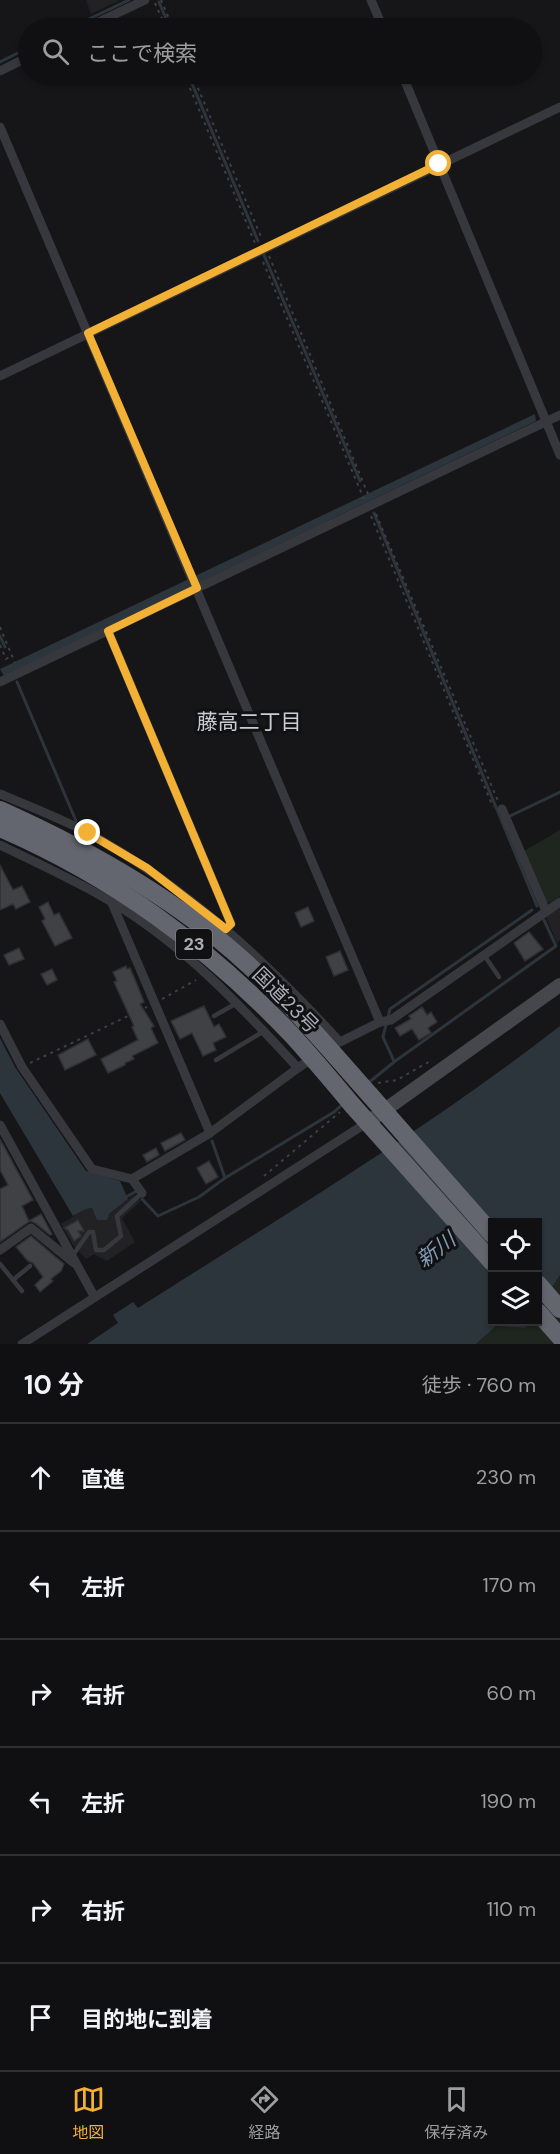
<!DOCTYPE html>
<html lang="ja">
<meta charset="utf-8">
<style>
body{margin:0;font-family:"DM Sans","Noto Sans JP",sans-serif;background:#1e1e20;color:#f1f3f6}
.controls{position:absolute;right:18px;bottom:18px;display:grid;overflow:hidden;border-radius:0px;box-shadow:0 2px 4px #0004}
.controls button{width:54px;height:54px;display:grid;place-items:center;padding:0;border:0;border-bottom:2px solid #303032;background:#101012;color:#f1f3f6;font:30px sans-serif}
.stop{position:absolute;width:18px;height:18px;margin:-14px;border:4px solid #f2b134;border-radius:50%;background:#fff}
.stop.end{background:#f2b134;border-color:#fff;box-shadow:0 2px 6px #0008}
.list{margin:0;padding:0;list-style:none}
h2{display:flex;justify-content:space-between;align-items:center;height:78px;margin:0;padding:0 24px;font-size:26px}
h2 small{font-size:20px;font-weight:400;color:#9c9d9f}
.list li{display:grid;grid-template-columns:39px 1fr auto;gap:18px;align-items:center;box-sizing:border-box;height:108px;padding:0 24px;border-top:2px solid #303032}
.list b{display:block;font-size:22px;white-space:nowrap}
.list em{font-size:20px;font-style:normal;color:#9c9d9f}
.icon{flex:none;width:33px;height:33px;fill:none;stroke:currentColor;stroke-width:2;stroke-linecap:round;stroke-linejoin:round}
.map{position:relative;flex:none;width:560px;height:1344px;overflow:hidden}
.search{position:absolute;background:#101012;box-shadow:0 2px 4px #0004;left:18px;right:18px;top:18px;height:66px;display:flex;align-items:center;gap:15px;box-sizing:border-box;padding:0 21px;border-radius:33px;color:#9c9d9f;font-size:22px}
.sheet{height:726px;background:#101012}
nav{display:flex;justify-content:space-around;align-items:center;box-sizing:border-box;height:84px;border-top:2px solid #303032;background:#101012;font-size:16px;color:#9c9d9f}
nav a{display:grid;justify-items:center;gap:3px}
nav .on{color:#f2b134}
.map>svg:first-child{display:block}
</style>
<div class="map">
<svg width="560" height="1344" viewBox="0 0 560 1344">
<rect width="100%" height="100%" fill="#161618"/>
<g fill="#222225">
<polygon points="86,0 120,0 91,14"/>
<polygon points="560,907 560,940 557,943 546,917"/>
<polygon points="134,1195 141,1201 122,1218 135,1242 107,1261 94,1254 86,1259 73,1245 61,1224 86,1209 92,1208 96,1216 109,1214"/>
</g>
<g fill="#1e261f">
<polygon points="560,830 560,896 550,903 546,902 524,851"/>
<polygon points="560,1275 560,1344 476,1344 496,1326 525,1328 529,1322 538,1322 538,1309"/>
</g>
<g fill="#2c353c">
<polygon points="535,414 536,421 4,676 0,669"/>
<path d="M560,1026V1275L538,1309V1222H492V1322H529L525,1328L496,1326L476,1344H87L118,1323L113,1315L133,1302L138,1308C281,1217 426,1130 560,1026Z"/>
<polygon points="0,1038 15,1067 86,1171 120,1181 128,1199 109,1214 107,1220 97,1220 92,1208 86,1209 73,1216 0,1093"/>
</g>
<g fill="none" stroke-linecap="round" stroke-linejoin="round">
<g stroke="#2c353c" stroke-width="3">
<polyline points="159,2 170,28"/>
<polyline points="70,28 129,0"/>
<polyline points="0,62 28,48"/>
<polyline points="188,74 258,241"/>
<polyline points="264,255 360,481"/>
<polyline points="374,513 537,906"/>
<polyline points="0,636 5,647"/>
<polyline points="17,682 76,821"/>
<polyline points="510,816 560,792"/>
<polyline points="394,1061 383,1037 390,1009 532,910"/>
<polyline points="367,1084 394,1062 556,946 544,920"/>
<polyline points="212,1141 225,1178"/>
<polyline points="124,1198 135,1192"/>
<polyline points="142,1199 158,1216 199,1197 225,1178 334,1112 344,1103"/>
</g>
</g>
<g fill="#404145" stroke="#303034" stroke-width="1.5">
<polygon points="0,865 13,890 22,886 30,902 16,909 13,904 0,910"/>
<polygon points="48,902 54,915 59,913 72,938 55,946 42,921 45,919 39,907"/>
<polygon points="308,907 314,921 301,927 295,913"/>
<polygon points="529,932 543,949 525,961 514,943"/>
<polygon points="19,948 24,959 9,965 4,955"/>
<polygon points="340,951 348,970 334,976 326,957"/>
<polygon points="126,966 127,969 130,968 136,982 144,1002 140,1004 154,1026 151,1028 158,1043 132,1056 134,1059 125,1063 125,1065 108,1073 101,1059 138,1040 132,1027 134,1026 114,982 117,981 113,972"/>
<polygon points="52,969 57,980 47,985 41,974"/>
<polygon points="204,1006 214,1027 219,1024 226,1037 213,1043 216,1050 203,1056 192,1033 180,1039 171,1021"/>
<polygon points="422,1007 427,1015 431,1012 437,1022 428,1028 431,1033 419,1040 412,1029 400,1036 395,1028 411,1019 409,1016"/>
<polygon points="88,1039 96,1055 65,1070 58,1055"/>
<polygon points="181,1133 185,1140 165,1151 161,1143"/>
<polygon points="0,1139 33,1200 22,1206 29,1221 41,1214 52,1234 50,1235 35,1223 30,1221 0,1242 0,1189 8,1185 0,1170"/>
<polygon points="156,1148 159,1155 147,1162 143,1155"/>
<polygon points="209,1161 218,1177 206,1184 197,1168"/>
<polygon points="78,1220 84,1231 78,1231 81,1236 74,1241 68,1230 64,1228"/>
<polygon points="31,1236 64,1264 61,1271 51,1279 53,1281 40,1292 35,1285 43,1277 33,1263 28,1261 16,1247"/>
</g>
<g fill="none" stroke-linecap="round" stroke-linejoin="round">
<g stroke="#3d3f44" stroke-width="2" stroke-dasharray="3 4.5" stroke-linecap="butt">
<polyline points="161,0 173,28"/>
<polyline points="155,3 166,28"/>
<polyline points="184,74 255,243"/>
<polyline points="192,74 262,239"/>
<polyline points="269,256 368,494"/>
<polyline points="263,262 364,499"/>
<polyline points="376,514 498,801"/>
<polyline points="371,516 493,807"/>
<polyline points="0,627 15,663"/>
<polyline points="0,645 6,659 11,656"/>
<polyline points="162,999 196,980"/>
<polyline points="30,1063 147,1007"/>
<polyline points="378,1083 397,1080 432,1060"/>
<polyline points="264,1176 340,1112"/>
</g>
<g stroke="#37383d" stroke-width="4.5">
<polyline points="484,955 499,977"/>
<polyline points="214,1016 237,1003"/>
<polyline points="216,1060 264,1031"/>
<polyline points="73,1255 89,1232 93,1232 96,1250 104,1250 121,1236 117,1216 142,1193"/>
<polyline points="0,1264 22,1291"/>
<polyline points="13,1280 30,1266"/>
</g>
<g stroke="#37383d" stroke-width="9">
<polyline points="371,0 383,28"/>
<polyline points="86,28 145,0"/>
<polyline points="0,71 28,57"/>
<polyline points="402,74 560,455"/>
<polyline points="0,127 380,1022 326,1049"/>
<polyline points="0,376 560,107"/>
<polyline points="108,631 231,924 226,929"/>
<polyline points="0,682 560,415"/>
<path d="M0,794C29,806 60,818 88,833C184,885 266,961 339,1041"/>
<polyline points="502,809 546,911"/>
<path d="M0,845C37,863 75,880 110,901C183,944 241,1006 298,1068L314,1057"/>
<polyline points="112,903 210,1133"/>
<polyline points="380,1022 391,1020 560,902"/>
<polyline points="0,1024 22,1067 92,1169 132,1179 142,1193"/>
<polyline points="0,1125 94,1296"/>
<polyline points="132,1179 210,1133 298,1068"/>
<polyline points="0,1250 31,1228 74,1263"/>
<polyline points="22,1344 368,1122"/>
</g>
<polyline stroke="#45474d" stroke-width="14" points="368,1122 560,985"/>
<g stroke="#63666e" stroke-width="18">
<polyline points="370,1095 492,1234"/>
<polyline points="353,1106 492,1262"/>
<polyline points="538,1284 560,1309"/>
<polyline points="538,1312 560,1337"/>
</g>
<g stroke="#63666e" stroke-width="18">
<path d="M0,810C87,849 173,897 244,961C290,1002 329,1049 370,1095"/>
<path d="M0,828C113,877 206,945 291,1034C312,1057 333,1082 353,1106"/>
</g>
</g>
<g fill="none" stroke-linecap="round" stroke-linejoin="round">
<polyline stroke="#f2b134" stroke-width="8" points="88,833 147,868 226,929 231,924 108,631 197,588 88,333 439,164"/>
</g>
<g text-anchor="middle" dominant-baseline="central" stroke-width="6" stroke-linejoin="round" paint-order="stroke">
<rect fill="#111113" stroke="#7b7e86" stroke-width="1.5" x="176" y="929" width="36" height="30" rx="4.5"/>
<g font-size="18" font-weight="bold" fill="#a8adb8">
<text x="194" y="944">23</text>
</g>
<g font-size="20" fill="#a8adb8" stroke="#111113">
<text transform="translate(286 1000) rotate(45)">国道23号</text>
</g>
<g font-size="21" fill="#c9ccd4" stroke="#111113">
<text x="249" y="722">藤高二丁目</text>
</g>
<g font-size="21" font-style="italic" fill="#7f9bb3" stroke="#111113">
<text transform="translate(436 1250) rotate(-37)">新川</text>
</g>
</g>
</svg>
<div class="controls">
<button><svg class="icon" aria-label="locate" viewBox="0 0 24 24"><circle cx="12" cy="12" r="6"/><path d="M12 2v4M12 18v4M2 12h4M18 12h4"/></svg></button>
<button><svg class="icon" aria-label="layers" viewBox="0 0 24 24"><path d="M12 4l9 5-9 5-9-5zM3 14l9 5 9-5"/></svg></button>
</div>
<div class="stop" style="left:439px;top:164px"></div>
<div class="stop end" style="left:88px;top:833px"></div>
<div class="search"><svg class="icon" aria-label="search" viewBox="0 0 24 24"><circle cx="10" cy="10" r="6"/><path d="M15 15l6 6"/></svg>ここで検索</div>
</div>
<section class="sheet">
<h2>10 分<small>徒歩 · 760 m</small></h2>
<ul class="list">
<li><svg class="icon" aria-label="ahead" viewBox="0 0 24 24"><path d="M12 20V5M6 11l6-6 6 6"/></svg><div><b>直進</b></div><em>230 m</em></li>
<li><svg class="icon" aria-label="left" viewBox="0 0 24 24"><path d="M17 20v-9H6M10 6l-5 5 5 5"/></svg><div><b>左折</b></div><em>170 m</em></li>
<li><svg class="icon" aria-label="right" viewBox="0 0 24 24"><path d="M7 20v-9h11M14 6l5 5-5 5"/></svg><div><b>右折</b></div><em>60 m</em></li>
<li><svg class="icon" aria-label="left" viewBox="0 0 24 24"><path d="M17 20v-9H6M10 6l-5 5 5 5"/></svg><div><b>左折</b></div><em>190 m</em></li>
<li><svg class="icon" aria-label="right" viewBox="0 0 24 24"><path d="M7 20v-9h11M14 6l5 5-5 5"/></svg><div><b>右折</b></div><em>110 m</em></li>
<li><svg class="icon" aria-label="arrive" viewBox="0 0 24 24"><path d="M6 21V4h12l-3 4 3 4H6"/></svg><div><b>目的地に到着</b></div></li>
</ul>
</section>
<nav>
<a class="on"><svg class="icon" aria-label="map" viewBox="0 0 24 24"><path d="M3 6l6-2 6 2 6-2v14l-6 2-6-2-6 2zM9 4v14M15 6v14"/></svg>地図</a>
<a><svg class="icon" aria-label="directions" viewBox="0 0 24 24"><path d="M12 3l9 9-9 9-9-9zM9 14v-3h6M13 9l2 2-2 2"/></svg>経路</a>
<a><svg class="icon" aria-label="saved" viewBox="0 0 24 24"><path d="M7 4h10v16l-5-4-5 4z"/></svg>保存済み</a>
</nav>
